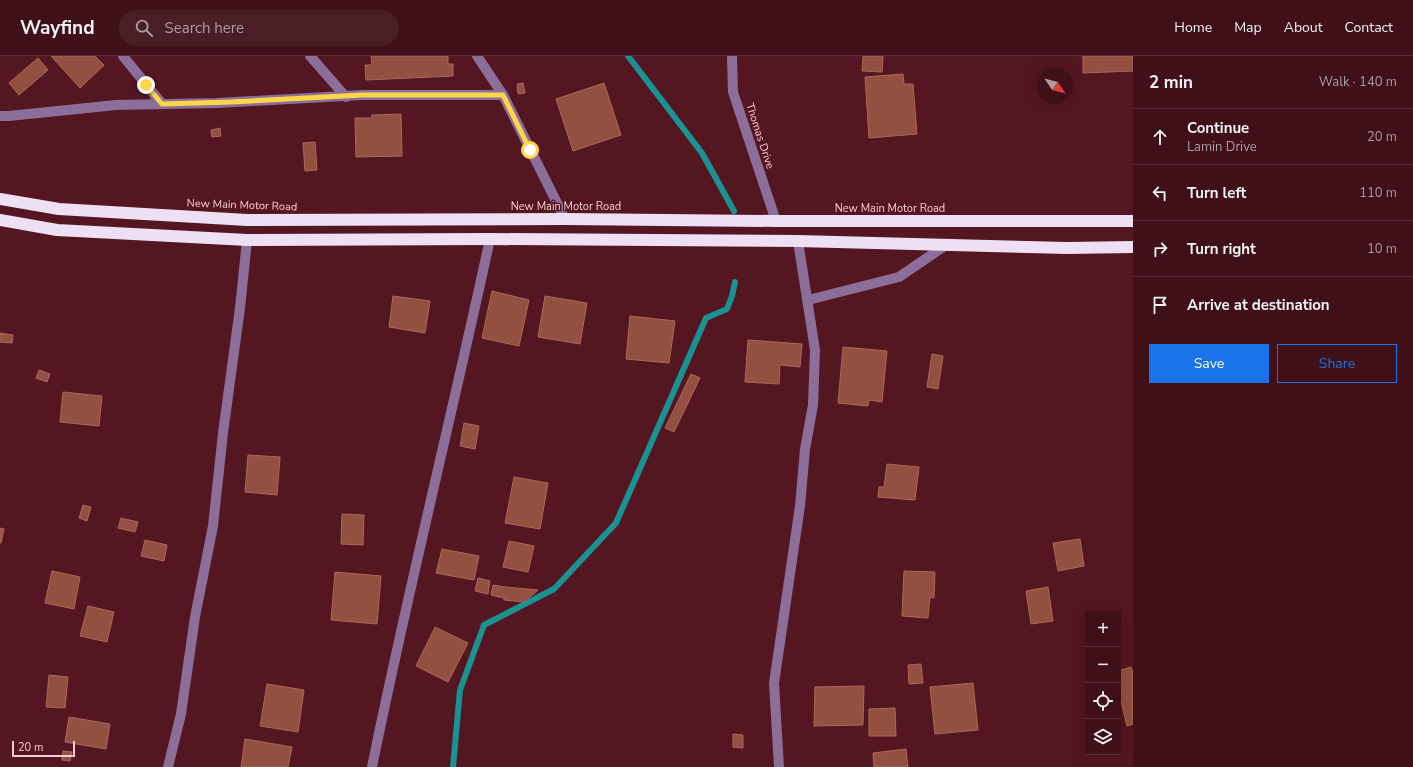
<!DOCTYPE html>
<meta charset="utf-8">
<style>
body{margin:0;font-family:"Nunito Sans",sans-serif;background:#4a1e25;color:#f1f3f6}
.controls{position:absolute;right:12px;bottom:12px;display:grid;overflow:hidden;border-radius:0px;box-shadow:0 4px 16px #0002}
.controls button{width:36px;height:36px;display:grid;place-items:center;padding:0;border:0;border-bottom:1px solid #583037;background:#3f1018;color:#f1f3f6;font:20px sans-serif}
.compass{position:absolute;left:1037px;top:12px;width:36px;height:36px;border-radius:50%;background:#3f1018;box-shadow:0 4px 16px #0002;rotate:125deg}
.scale{position:absolute;left:12px;bottom:10px;width:63px;box-sizing:border-box;padding-left:4px;border:2px solid #f3cbcd;border-top:0;font-size:11px;line-height:14px;white-space:nowrap;color:#f3cbcd;-webkit-text-stroke:3px #541620;paint-order:stroke}
.stop{position:absolute;width:12px;height:12px;margin:-9px;border:3px solid #ffd54a;border-radius:50%;background:#fff}
.stop.end{background:#ffd54a;border-color:#fff;box-shadow:0 1px 4px #0008}
.list{margin:0;padding:0;list-style:none}
h2{display:flex;justify-content:space-between;align-items:center;height:52px;margin:0;padding:0 16px;font-size:17px}
h2 small{font-size:13px;font-weight:400;color:#ad9da2}
.list li{display:grid;grid-template-columns:26px 1fr auto;gap:12px;align-items:center;box-sizing:border-box;height:56px;padding:0 16px;border-top:1px solid #583037}
.list b{display:block;font-size:15px;white-space:nowrap}
.list p{margin:0;font-size:13px;white-space:nowrap;color:#ad9da2}
.list em{font-size:13px;font-style:normal;color:#ad9da2}
.actions{display:flex;gap:8px;padding:12px 16px}
.actions a{flex:1;padding:9px 0;border:1px solid #1a73e8;border-radius:0px;text-align:center;font-size:14px;color:#1a73e8}
.actions .main{background:#1a73e8;color:#fff}
.icon{flex:none;width:22px;height:22px;fill:none;stroke:currentColor;stroke-width:2;stroke-linecap:round;stroke-linejoin:round}
.map{position:relative;flex:none;width:1133px;height:711px;overflow:hidden}
header{display:flex;align-items:center;gap:24px;box-sizing:border-box;height:56px;padding:0 20px;background:#3f1018;border-bottom:1px solid #583037}
header strong{font-size:19px}
nav{display:flex;gap:22px;margin-inline-start:auto;font-size:14px}
.search{width:280px;height:36px;background:#4a1e25;display:flex;align-items:center;gap:10px;box-sizing:border-box;padding:0 14px;border-radius:22px;color:#ad9da2;font-size:15px}
main{display:flex}
aside{flex:1;background:#3f1018}
.map>svg:first-child{display:block}
</style>
<header>
<strong>Wayfind</strong>
<div class="search"><svg class="icon" aria-label="search" viewBox="0 0 24 24"><circle cx="10" cy="10" r="6"/><path d="M15 15l6 6"/></svg>Search here</div>
<nav><a>Home</a><a>Map</a><a>About</a><a>Contact</a></nav>
</header>
<main>
<div class="map">
<svg width="1133" height="711" viewBox="0 0 1133 711">
<rect width="100%" height="100%" fill="#541620"/>
<g fill="none" stroke-linecap="round" stroke-linejoin="round">
<g stroke="#189292" stroke-width="6">
<polyline points="628,0 702,97 734,155"/>
<polyline points="453,711 460,634 484,569 554,533 616,467 706,262 727,253 732,240 735,226"/>
</g>
</g>
<g fill="#915040" stroke="#ad6958">
<polygon points="51,0 95,0 104,9 80,32"/>
<polygon points="371,0 448,0 448,8 453,8 453,20 366,24 365,9 372,9"/>
<polygon points="863,0 883,0 882,16 862,15"/>
<polygon points="1083,0 1133,0 1133,15 1083,17"/>
<polygon points="38,2 48,14 19,39 9,27"/>
<polygon points="903,18 904,28 913,28 917,78 869,82 865,21"/>
<polygon points="523,27 525,37 518,38 517,28"/>
<polygon points="604,27 621,79 573,95 556,43"/>
<polygon points="401,58 402,100 356,101 355,62 371,62 372,59"/>
<polygon points="220,72 221,80 212,81 211,74"/>
<polygon points="315,86 317,114 305,115 303,87"/>
<polygon points="492,235 529,244 519,290 482,282"/>
<polygon points="393,240 430,245 425,277 389,271"/>
<polygon points="545,240 587,247 580,288 538,281"/>
<polygon points="630,260 675,265 669,307 626,303"/>
<polygon points="0,277 13,279 12,287 0,286"/>
<polygon points="748,284 802,288 800,311 780,309 779,328 745,326"/>
<polygon points="843,291 887,295 882,346 869,344 868,350 838,347"/>
<polygon points="932,298 943,300 938,333 927,331"/>
<polygon points="39,314 50,318 47,326 36,322"/>
<polygon points="691,318 700,322 674,376 665,372"/>
<polygon points="63,336 102,340 99,370 60,366"/>
<polygon points="464,367 479,370 475,393 460,390"/>
<polygon points="248,399 280,401 277,439 245,436"/>
<polygon points="887,408 919,411 915,444 878,441 879,431 884,431"/>
<polygon points="514,421 548,427 540,473 505,467"/>
<polygon points="83,449 91,451 87,465 79,462"/>
<polygon points="342,458 364,459 363,489 341,488"/>
<polygon points="121,462 138,466 135,476 118,472"/>
<polygon points="0,472 4,473 1,487 0,487"/>
<polygon points="1080,483 1084,510 1058,515 1053,487"/>
<polygon points="145,484 167,489 164,505 141,500"/>
<polygon points="509,485 534,490 528,516 503,511"/>
<polygon points="442,493 479,500 474,524 436,517"/>
<polygon points="52,515 80,521 74,553 45,547"/>
<polygon points="904,515 935,516 934,542 930,541 928,562 902,560"/>
<polygon points="335,516 381,520 377,568 331,564"/>
<polygon points="478,522 490,525 488,538 475,535"/>
<polygon points="493,529 505,531 538,534 524,546 504,544 504,542 491,539"/>
<polygon points="1048,531 1053,565 1031,568 1026,535"/>
<polygon points="88,550 114,556 107,586 80,580"/>
<polygon points="435,571 468,587 448,626 416,610"/>
<polygon points="921,608 923,627 909,628 908,609"/>
<polygon points="1131,611 1133,617 1133,668 1127,670 1118,633 1118,615"/>
<polygon points="49,619 68,621 65,652 46,651"/>
<polygon points="973,627 978,674 935,678 930,631"/>
<polygon points="267,628 304,634 298,676 260,670"/>
<polygon points="864,630 863,669 814,670 815,631"/>
<polygon points="895,652 896,680 869,680 869,653"/>
<polygon points="69,661 110,668 106,693 65,686"/>
<polygon points="733,678 743,679 743,692 733,691"/>
<polygon points="245,683 292,691 288,711 241,711"/>
<polygon points="906,693 908,711 874,711 873,697"/>
<polygon points="63,695 72,696 70,705 62,704"/>
</g>
<g fill="none" stroke-linecap="round" stroke-linejoin="round">
<g stroke="#8b6e9a" stroke-width="10">
<polyline points="123,0 162,48"/>
<polyline points="310,0 346,41"/>
<polyline points="477,0 503,39 565,163"/>
<polyline points="732,0 733,36 776,165"/>
<polyline points="0,60 9,60 116,49 217,47 362,39 503,39"/>
<polyline points="808,244 899,221 946,189"/>
<polyline points="168,711 181,658 195,561 213,470 223,377 240,252 247,184"/>
<path d="M372,711C408,534 452,359 490,183"/>
<polyline points="779,711 774,627 800,450 805,393 813,349 815,294 798,185"/>
</g>
<g stroke="#eedff5" stroke-width="12">
<polyline points="0,143 59,153 247,164 565,163 776,165 1133,165"/>
<polyline points="0,164 57,174 247,184 490,183 798,185 1067,192 1133,191"/>
</g>
</g>
<g fill="none" stroke-linecap="round" stroke-linejoin="round">
<polyline stroke="#ffd54a" stroke-width="5" points="146,29 162,48 231,46 362,39 503,39 530,94"/>
</g>
<g text-anchor="middle" dominant-baseline="central" stroke-width="3" stroke-linejoin="round" paint-order="stroke">
<g font-size="11" fill="#f3cbcd" stroke="#541620">
<text transform="translate(760 80) rotate(72)">Thomas Drive</text>
<text transform="translate(242 149) rotate(2)">New Main Motor Road</text>
<text x="566" y="150">New Main Motor Road</text>
<text x="890" y="152">New Main Motor Road</text>
</g>
</g>
</svg>
<div class="controls">
<button>+</button>
<button>−</button>
<button><svg class="icon" aria-label="locate" viewBox="0 0 24 24"><circle cx="12" cy="12" r="6"/><path d="M12 2v4M12 18v4M2 12h4M18 12h4"/></svg></button>
<button><svg class="icon" aria-label="layers" viewBox="0 0 24 24"><path d="M12 4l9 5-9 5-9-5zM3 14l9 5 9-5"/></svg></button>
</div>
<svg class="compass" viewBox="-18 -18 36 36"><path d="M0-13l5 13h-10z" fill="#e53935"/><path d="M0 13l5-13h-10z" fill="#ad9da2"/></svg>
<div class="scale">20 m</div>
<div class="stop" style="left:530px;top:94px"></div>
<div class="stop end" style="left:146px;top:29px"></div>
</div>
<aside>
<h2>2 min<small>Walk · 140 m</small></h2>
<ul class="list">
<li><svg class="icon" aria-label="ahead" viewBox="0 0 24 24"><path d="M12 20V5M6 11l6-6 6 6"/></svg><div><b>Continue</b><p>Lamin Drive</p></div><em>20 m</em></li>
<li><svg class="icon" aria-label="left" viewBox="0 0 24 24"><path d="M17 20v-9H6M10 6l-5 5 5 5"/></svg><div><b>Turn left</b></div><em>110 m</em></li>
<li><svg class="icon" aria-label="right" viewBox="0 0 24 24"><path d="M7 20v-9h11M14 6l5 5-5 5"/></svg><div><b>Turn right</b></div><em>10 m</em></li>
<li><svg class="icon" aria-label="arrive" viewBox="0 0 24 24"><path d="M6 21V4h12l-3 4 3 4H6"/></svg><div><b>Arrive at destination</b></div></li>
</ul>
<div class="actions"><a class="main">Save</a><a>Share</a></div>
</aside>
</main>
